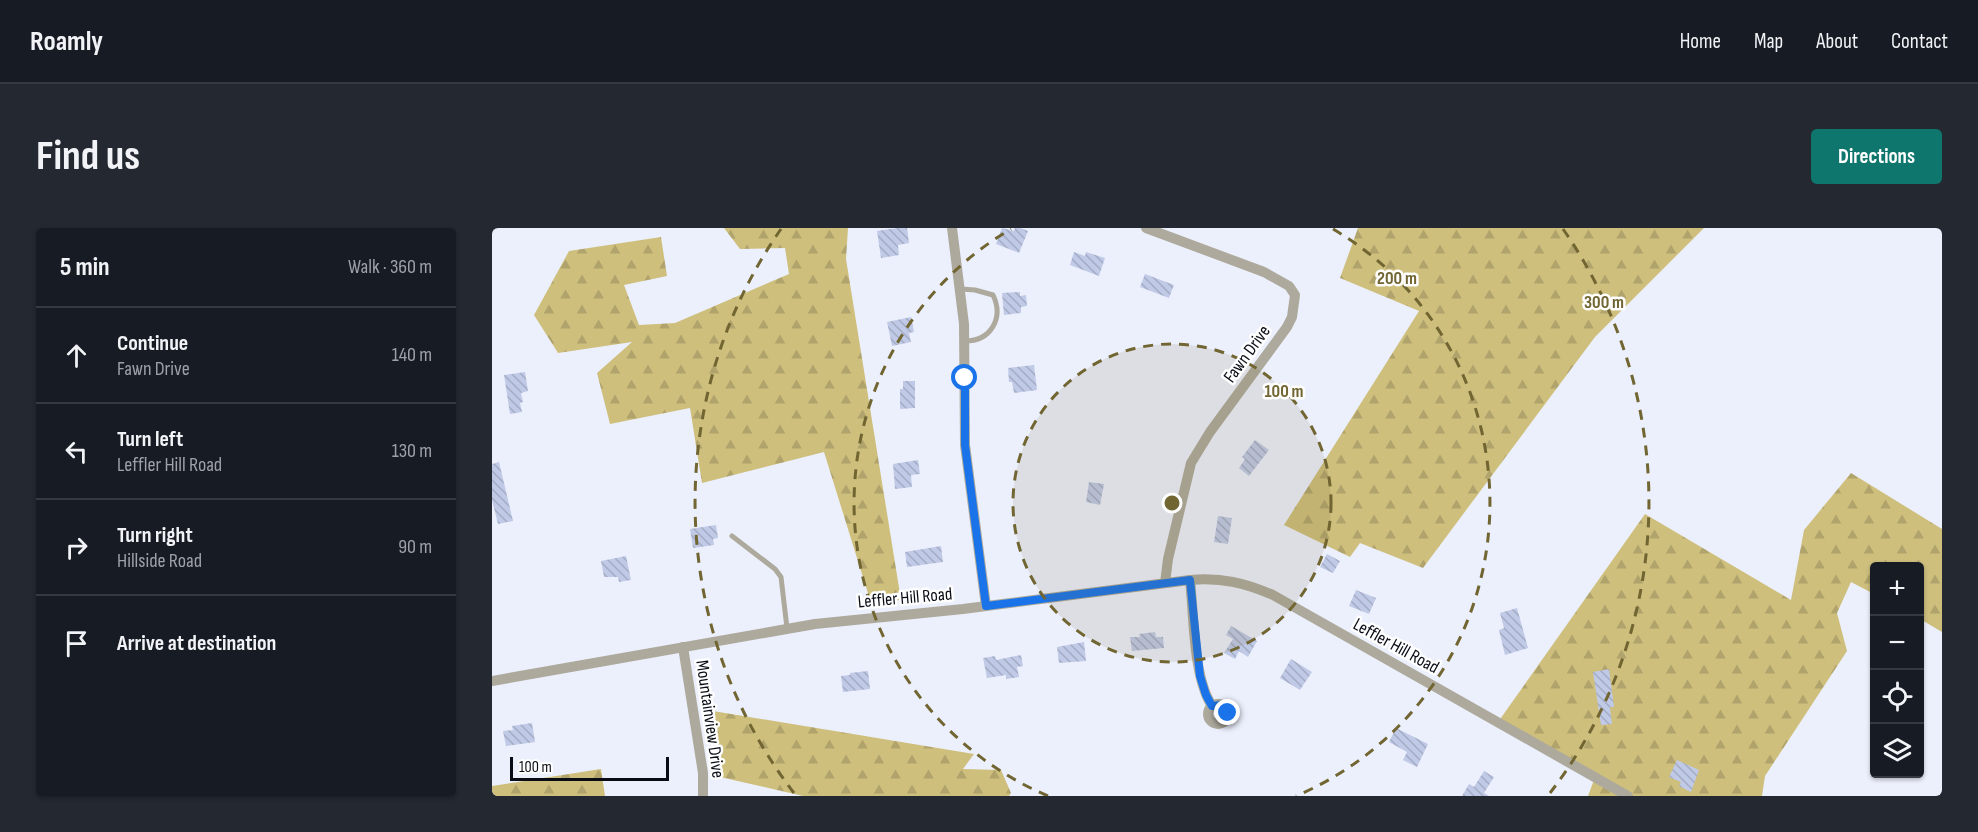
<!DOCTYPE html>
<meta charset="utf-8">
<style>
body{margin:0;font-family:"Sofia Sans Condensed",sans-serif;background:#242831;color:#f1f3f6}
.controls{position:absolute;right:18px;bottom:18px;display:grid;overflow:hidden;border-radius:6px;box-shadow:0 2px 4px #0004}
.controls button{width:54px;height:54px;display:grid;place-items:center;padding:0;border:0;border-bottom:2px solid #363941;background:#171b24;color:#f1f3f6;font:30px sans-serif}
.scale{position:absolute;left:18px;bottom:15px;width:159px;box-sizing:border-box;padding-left:6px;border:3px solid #090c15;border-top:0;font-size:16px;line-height:21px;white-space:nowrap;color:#090c15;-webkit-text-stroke:4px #fefefe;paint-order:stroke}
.stop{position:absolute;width:18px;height:18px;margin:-14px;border:4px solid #1a73e8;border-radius:50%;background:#fff}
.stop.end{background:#1a73e8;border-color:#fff;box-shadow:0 2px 6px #0008}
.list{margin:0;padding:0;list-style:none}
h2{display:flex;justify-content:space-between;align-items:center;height:78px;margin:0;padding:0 24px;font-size:26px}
h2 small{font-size:20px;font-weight:400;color:#9ea1a6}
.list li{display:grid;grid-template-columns:39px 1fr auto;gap:18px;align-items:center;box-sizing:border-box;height:96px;padding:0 24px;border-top:2px solid #363941}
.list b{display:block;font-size:22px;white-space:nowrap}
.list p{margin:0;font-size:20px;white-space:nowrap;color:#9ea1a6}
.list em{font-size:20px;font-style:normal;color:#9ea1a6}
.icon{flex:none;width:33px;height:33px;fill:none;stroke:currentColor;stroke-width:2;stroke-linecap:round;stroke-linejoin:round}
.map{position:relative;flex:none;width:1450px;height:568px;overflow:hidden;border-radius:6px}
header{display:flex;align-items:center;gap:36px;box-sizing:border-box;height:84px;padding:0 30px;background:#171b24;border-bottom:2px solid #363941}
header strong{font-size:28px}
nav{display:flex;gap:33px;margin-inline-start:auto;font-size:21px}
.intro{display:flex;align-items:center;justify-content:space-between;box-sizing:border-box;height:144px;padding:0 36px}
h1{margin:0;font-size:42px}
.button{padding:15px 27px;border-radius:6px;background:#0f766e;color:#fff;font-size:21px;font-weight:700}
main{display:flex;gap:36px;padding:0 36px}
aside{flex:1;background:#171b24;border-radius:6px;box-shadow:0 2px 4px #0004}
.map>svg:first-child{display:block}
</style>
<header>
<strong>Roamly</strong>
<nav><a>Home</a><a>Map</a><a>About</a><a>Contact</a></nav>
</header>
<div class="intro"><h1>Find us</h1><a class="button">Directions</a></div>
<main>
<aside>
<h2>5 min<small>Walk · 360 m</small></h2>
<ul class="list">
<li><svg class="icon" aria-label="ahead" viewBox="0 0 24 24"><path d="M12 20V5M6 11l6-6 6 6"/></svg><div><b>Continue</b><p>Fawn Drive</p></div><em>140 m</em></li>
<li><svg class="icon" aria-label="left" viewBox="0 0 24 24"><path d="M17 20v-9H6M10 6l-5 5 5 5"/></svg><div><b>Turn left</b><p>Leffler Hill Road</p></div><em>130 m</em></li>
<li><svg class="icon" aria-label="right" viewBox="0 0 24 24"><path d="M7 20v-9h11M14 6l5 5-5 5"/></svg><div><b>Turn right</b><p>Hillside Road</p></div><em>90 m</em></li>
<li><svg class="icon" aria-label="arrive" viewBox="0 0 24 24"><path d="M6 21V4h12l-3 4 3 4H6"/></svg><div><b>Arrive at destination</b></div></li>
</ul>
</aside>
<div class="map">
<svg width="1450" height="568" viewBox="0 0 1450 568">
<defs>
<pattern id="forest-firs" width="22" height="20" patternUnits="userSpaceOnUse" patternTransform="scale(1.5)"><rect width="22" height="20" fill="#cebf7d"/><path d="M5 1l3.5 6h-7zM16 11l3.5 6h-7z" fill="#b0a36b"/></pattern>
<pattern id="building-back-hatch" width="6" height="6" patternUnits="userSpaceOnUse" patternTransform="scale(1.5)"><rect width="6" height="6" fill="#c0cae7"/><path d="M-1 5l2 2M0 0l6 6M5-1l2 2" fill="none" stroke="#a4acc5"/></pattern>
</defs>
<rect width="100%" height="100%" fill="#ecf0fc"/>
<g fill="url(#forest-firs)">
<polygon points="232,0 356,0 354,31 409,372 379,375 332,224 210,255 198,180 118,196 105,145 140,114 66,125 42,87 77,23 169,9 175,48 132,57 147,97 183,95 297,46 293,20 248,21"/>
<polygon points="866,0 1212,0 1103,109 931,340 868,315 858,329 792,297 927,83 848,50"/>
<polygon points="1359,245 1450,301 1450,404 1428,391 1428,338 1382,338 1382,366 1359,354 1345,385 1355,423 1273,548 1270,568 1096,568 1103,549 1006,494 1153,286 1299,372 1312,302"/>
<polygon points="215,482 482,526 471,541 509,542 519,565 517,568 311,568 228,549"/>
<polygon points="109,541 113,568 0,568 0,558"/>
</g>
<g fill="url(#building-back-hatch)">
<polygon points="405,0 415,0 417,15 406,17 407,27 389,30 385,3"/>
<polygon points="510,0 522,3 523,0 528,0 536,3 527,25 504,16"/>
<polygon points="582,24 593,28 594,24 613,30 607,48 578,37"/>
<polygon points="653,46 682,57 677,70 648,59"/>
<polygon points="528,64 528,68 534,67 535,78 529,79 529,85 512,87 510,65"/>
<polygon points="419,89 422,104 417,105 419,114 400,118 395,94"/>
<polygon points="542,137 545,162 522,165 520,154 517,154 516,140"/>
<polygon points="33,144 36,163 29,165 31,174 28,175 30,184 18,186 12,147"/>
<polygon points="411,153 423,153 423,180 408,181 408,161 411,161"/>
<polygon points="763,212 777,222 757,248 747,240 753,231 750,229"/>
<polygon points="426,232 428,246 419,247 420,259 403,261 401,236"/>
<polygon points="7,234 21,293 6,296 0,272 0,236"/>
<polygon points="597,254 612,256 608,277 594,274"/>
<polygon points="726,288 740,290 736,316 722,314"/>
<polygon points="224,297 226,310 221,311 222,317 201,320 198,301"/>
<polygon points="449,318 451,334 415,339 413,324"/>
<polygon points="835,326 848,333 841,345 828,339"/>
<polygon points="134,328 139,352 127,354 126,349 112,349 109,333"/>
<polygon points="864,362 884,370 877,386 857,378"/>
<polygon points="1025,380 1036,420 1013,427 1007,402 1012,400 1008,385"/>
<polygon points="739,398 765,413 756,429 747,423 743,431 732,425 741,411 734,407"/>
<polygon points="663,404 664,409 671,409 672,420 640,423 638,409 648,409 647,406"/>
<polygon points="592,414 594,433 567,435 565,419"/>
<polygon points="529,427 531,438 525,439 527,449 514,451 514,447 495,450 491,430 503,428 504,432"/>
<polygon points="799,431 820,444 808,462 788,450"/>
<polygon points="1117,441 1122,479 1118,479 1120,496 1109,497 1101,444"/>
<polygon points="376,443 378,461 351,464 349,448 358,447 358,445"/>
<polygon points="40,495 43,514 14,518 11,503 21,502 20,498"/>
<polygon points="904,500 936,516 925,539 911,532 915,524 897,514"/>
<polygon points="1185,532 1207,542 1199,564 1187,558 1189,554 1177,549"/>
<polygon points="992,543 1002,549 992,565 997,568 970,568 977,556 982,559"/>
</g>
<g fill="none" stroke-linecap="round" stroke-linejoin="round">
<g stroke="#adaa9d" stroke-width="5">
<path d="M469,61L483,62L501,67C512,90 499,113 473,113"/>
<polyline points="240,308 283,341 289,349 295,400"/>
</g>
<g stroke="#adaa9d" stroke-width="10">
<polyline points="460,0 472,96 473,217 494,378"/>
<polyline points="654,0 772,44 797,58 803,67 800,89 795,99 718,204 699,235 676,331 673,355"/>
<path d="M698,352C702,388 701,449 720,478"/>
<polyline points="191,419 211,545 211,568"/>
<path d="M0,453L323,396L471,381L698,352C729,349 753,355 781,367L1136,568"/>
<circle cx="726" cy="486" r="10"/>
</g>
</g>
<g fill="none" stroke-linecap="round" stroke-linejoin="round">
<polyline stroke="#1a73e8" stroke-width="8" points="473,150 473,217 494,378 698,352 708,448 714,467 720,478 730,477 736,485"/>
</g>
<circle cx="680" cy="275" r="159" fill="#716532" fill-opacity=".12"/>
<g fill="none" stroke="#716532" stroke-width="3" stroke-dasharray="10 8">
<circle cx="680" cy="275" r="159"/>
<path d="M556 568A318 318 0 0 1 519 1M841 1A318 318 0 0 1 804 568"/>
<path d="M302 565A477 477 0 0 1 289 1M1071 1A477 477 0 0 1 1058 565"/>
</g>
<g text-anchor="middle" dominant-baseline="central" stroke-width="5" stroke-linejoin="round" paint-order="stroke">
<g font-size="18" fill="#090c15" stroke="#fefefe">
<text transform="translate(755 126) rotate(-54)">Fawn Drive</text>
<text transform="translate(413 370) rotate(-5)">Leffler Hill Road</text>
<text transform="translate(904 418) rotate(29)">Leffler Hill Road</text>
<text transform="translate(218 491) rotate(82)">Mountainview Drive</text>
</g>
</g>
<circle cx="680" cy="275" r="9" fill="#716532" stroke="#fefefe" stroke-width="3"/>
<g font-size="18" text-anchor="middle" font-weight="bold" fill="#716532" stroke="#fefefe" stroke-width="5" stroke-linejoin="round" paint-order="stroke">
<text x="905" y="56">200 m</text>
<text x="1112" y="80">300 m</text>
<text x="792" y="169">100 m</text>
</g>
</svg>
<div class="controls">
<button>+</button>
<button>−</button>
<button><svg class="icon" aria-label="locate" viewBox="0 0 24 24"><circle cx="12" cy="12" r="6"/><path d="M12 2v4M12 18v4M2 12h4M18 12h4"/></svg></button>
<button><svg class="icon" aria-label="layers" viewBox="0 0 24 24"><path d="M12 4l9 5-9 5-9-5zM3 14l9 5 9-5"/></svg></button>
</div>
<div class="scale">100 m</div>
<div class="stop" style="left:473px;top:150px"></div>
<div class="stop end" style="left:736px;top:485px"></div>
</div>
</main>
